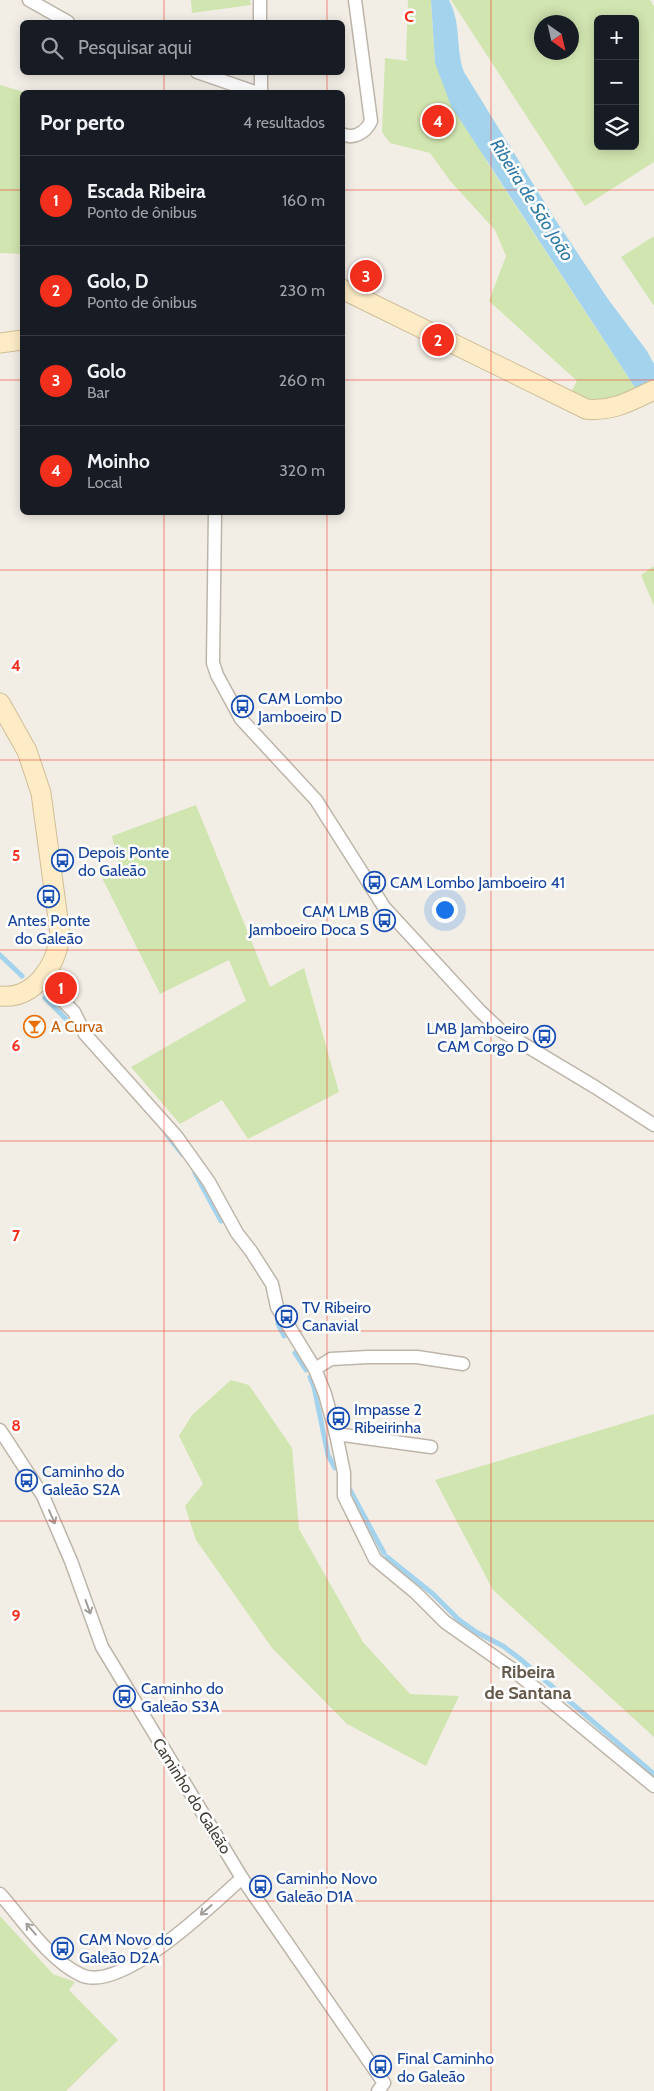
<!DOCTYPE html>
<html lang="pt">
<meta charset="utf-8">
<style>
body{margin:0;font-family:Cabin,sans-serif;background:#242831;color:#f1f3f6}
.controls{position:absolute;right:15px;top:15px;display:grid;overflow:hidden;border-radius:8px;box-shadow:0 2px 12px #0003}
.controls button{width:45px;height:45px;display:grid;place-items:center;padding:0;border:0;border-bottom:1px solid #363941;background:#171b24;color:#f1f3f6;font:25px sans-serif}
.compass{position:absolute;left:534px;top:15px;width:45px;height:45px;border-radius:50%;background:#171b24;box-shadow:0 2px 12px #0003;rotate:146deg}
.you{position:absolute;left:444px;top:909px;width:18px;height:18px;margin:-12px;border:4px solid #fff;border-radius:50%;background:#1a73e8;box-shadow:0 0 0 8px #1a73e833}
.badge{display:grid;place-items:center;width:32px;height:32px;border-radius:50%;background:#f22f1d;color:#fff;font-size:16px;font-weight:700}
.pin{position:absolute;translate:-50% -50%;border:2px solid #fff;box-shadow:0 1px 5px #0006}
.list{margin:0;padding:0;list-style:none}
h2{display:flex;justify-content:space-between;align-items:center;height:65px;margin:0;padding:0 20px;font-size:21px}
h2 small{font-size:16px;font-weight:400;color:#9ea1a6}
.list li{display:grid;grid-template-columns:32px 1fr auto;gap:15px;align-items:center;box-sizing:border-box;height:90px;padding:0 20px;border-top:1px solid #363941}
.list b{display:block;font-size:19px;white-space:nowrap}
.list p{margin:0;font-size:16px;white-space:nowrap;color:#9ea1a6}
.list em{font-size:16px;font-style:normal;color:#9ea1a6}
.icon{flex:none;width:28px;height:28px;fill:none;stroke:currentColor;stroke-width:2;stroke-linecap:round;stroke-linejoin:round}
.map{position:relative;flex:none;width:654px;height:2091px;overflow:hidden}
.search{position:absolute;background:#171b24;box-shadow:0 2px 12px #0003;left:20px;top:20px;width:325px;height:55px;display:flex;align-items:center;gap:12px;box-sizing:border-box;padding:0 18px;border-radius:8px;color:#9ea1a6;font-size:19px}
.panel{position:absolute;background:#171b24;box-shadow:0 2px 12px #0003;left:20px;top:90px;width:325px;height:425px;border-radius:8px}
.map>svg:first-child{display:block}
</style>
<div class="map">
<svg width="654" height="2091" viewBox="0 0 654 2091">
<rect width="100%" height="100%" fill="#f2eee6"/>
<g fill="#d1e5b0" fill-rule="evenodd">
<polygon points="191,0 250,0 251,5 192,13"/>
<path d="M408,0H431L435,63L487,162L636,389C614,400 593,408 571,392L577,381L489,301L506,256L495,230L451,182L430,153L390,143L382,132L385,58L408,61L406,58Z"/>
<path d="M451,0H650L654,6V162L585,206ZM598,19H635V146H598ZM542,22H572V52H542Z"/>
<polygon points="0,85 24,92 22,254 0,253"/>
<polygon points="654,236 654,306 621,257"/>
<polygon points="654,566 654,606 641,575"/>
<polygon points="196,805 270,987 304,968 339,1092 248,1139 222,1100 180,1124 131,1067 246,1001 229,960 160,994 102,878 119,869 112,836"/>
<polygon points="231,1380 249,1385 292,1448 299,1529 363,1642 410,1694 459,1696 426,1766 347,1724 272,1648 196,1540 185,1506 203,1484 179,1436 192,1415"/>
<polygon points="654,1414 654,1737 493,1590 435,1480"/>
<polygon points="0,1916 53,1974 75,1982 69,1990 118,2040 66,2091 0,2091"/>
</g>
<path fill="#a4d4ed" d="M431,0H449C462,25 455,47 464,72L553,216L608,299L647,351L654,364V380L636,389L451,106L435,63Z"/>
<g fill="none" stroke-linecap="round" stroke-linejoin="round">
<g stroke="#a4d4ed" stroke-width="5">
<polyline points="0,955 22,976"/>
<polyline points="45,998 69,1022"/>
<polyline points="167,1135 182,1154"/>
<polyline points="195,1173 221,1221"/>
<polyline points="278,1324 284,1336"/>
<polyline points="295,1353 306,1370"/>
<polyline points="310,1377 314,1387 328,1455 335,1468"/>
<polyline points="350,1490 384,1553"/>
<polyline points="387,1557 433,1594 458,1619 476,1632 503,1646 519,1658 654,1774"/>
</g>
<defs>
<g id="minor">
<polyline points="29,0 68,22"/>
<polyline points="260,0 260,22"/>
<polyline points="197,72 255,92"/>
<polyline points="261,72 261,92"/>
<path d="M342,134C354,140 366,132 371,121L355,0"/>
<polyline points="215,512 213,663 217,675 241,719 316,800 384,907 480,1011 500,1030 595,1087 654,1125"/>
<polyline points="41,979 74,1012 85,1034 177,1137 209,1182 237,1233 251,1251 272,1284 277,1307 315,1369 325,1394 336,1434 344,1473 344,1496 375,1559 416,1593 445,1622 512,1669 654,1786"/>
<polyline points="315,1369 331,1359 368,1357 417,1357 463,1364"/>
<polyline points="0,1430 43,1496 71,1561 102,1647 242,1878 384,2083 378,2091"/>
<polyline points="336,1434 431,1447"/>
<path d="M0,1894C24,1921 48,1959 81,1975C121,1994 213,1904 242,1878"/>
</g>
<g id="secondary">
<path d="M342,289L586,409C612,412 631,401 654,390"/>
<polyline points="0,343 22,340"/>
<path d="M0,703L27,751L41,793L60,934C57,964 35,1000 0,996"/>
</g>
</defs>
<use href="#minor" stroke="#bdb5a9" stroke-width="15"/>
<use href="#secondary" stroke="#d1be97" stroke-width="21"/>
<use href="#minor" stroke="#fff" stroke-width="12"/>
<use href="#secondary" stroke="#fdecc6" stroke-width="19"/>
</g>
<defs><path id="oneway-shaft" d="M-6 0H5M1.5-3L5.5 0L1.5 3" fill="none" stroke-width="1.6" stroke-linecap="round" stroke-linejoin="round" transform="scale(1.25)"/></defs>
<g stroke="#a29e9a">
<use href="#oneway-shaft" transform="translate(52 1517) rotate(66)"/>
<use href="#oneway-shaft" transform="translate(88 1607) rotate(70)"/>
<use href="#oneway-shaft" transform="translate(206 1910) rotate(139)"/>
<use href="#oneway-shaft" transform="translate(31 1929) rotate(-131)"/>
</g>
<path fill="none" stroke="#f22f1d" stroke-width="1" stroke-opacity="0.55" d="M164,0V22M327,0V22M491,0V2091M164,72V92M327,72V92M0,190H22M342,190H654M0,380H22M342,380H654M164,512V2091M327,512V2091M0,570H654M0,760H654M0,950H654M0,1141H654M0,1331H654M0,1521H654M0,1711H654M0,1901H654"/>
<defs>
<symbol id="bus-ring" viewBox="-11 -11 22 22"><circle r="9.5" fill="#fff" stroke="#1a4fb4" stroke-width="1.5"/><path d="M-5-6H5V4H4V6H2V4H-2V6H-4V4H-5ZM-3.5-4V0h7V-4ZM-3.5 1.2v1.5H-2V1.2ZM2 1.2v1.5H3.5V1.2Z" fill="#1a4fb4"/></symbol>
<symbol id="bar-ring" viewBox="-11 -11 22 22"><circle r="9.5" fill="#fff" stroke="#e8710a" stroke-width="1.5"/><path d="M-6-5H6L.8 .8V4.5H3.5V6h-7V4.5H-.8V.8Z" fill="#e8710a"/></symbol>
</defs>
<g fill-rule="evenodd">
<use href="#bus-ring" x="230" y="694" width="25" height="25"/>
<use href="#bus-ring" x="50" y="848" width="25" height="25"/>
<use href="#bus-ring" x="362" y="870" width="25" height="25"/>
<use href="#bus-ring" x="36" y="884" width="25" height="25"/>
<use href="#bus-ring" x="372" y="908" width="25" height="25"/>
<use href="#bar-ring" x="22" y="1014" width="25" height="25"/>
<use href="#bus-ring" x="532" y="1024" width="25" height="25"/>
<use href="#bus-ring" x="274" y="1304" width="25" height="25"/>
<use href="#bus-ring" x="326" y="1406" width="25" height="25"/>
<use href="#bus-ring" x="14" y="1468" width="25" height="25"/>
<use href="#bus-ring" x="112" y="1684" width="25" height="25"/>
<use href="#bus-ring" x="248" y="1874" width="25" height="25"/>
<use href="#bus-ring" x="50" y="1936" width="25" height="25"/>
<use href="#bus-ring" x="368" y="2054" width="25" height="25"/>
</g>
<g text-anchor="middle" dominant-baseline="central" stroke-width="5" stroke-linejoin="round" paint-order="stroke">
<g font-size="16" fill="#164399" stroke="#fff" text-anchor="start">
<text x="258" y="698">CAM Lombo<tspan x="258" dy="18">Jamboeiro D</tspan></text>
<text x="78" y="852">Depois Ponte<tspan x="78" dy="18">do Galeão</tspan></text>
<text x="390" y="882">CAM Lombo Jamboeiro 41</text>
<text x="369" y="911" text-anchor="end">CAM LMB<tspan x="369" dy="18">Jamboeiro Doca S</tspan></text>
<text x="49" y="920" text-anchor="middle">Antes Ponte<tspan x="49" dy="18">do Galeão</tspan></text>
<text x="529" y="1028" text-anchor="end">LMB Jamboeiro<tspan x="529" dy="18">CAM Corgo D</tspan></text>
<text x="302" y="1307">TV Ribeiro<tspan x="302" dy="18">Canavial</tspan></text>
<text x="354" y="1409">Impasse 2<tspan x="354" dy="18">Ribeirinha</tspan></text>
<text x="42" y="1471">Caminho do<tspan x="42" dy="18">Galeão S2A</tspan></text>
<text x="141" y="1688">Caminho do<tspan x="141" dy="18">Galeão S3A</tspan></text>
<text x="276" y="1878">Caminho Novo<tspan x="276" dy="18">Galeão D1A</tspan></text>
<text x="79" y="1939">CAM Novo do<tspan x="79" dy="18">Galeão D2A</tspan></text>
<text x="397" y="2058">Final Caminho<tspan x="397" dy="18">do Galeão</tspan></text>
</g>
<g font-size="16" fill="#c56008" stroke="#fff" text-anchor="start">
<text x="51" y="1026">A Curva</text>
</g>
<g font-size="16" fill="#453e36" stroke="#fff">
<text transform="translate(192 1796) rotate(58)">Caminho do Galeão</text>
</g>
<g font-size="18" font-style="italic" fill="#307ba5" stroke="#fff">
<text transform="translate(532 200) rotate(58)">Ribeira de São João</text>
</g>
<g font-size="18" font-weight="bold" fill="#675b4d" stroke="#fff">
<text x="528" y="1672">Ribeira<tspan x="528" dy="21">de Santana</tspan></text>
</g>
</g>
<g font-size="16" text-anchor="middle" font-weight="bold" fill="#f22f1d" stroke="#fff" stroke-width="5" stroke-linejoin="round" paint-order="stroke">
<text x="409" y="22">C</text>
<text x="16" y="671">4</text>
<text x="16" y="861">5</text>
<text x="16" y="1051">6</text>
<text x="16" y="1241">7</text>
<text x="16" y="1431">8</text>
<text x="16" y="1621">9</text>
</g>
</svg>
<div class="controls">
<button>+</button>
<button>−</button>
<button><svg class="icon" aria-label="layers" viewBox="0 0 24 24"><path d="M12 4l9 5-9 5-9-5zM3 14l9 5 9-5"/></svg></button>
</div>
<svg class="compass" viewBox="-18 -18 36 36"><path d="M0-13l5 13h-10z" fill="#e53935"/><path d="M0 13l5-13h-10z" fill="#9ea1a6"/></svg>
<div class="you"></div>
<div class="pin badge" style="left:61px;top:988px">1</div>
<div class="pin badge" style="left:438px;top:340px">2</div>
<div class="pin badge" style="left:366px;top:276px">3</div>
<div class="pin badge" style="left:438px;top:121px">4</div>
<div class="search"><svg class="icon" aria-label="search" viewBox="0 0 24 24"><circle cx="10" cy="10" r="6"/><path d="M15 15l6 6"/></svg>Pesquisar aqui</div>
<section class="panel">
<h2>Por perto<small>4 resultados</small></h2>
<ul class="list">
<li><span class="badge">1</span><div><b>Escada Ribeira</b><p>Ponto de ônibus</p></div><em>160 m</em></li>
<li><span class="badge">2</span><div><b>Golo, D</b><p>Ponto de ônibus</p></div><em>230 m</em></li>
<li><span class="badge">3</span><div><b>Golo</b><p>Bar</p></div><em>260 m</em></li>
<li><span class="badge">4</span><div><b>Moinho</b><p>Local</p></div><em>320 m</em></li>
</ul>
</section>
</div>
